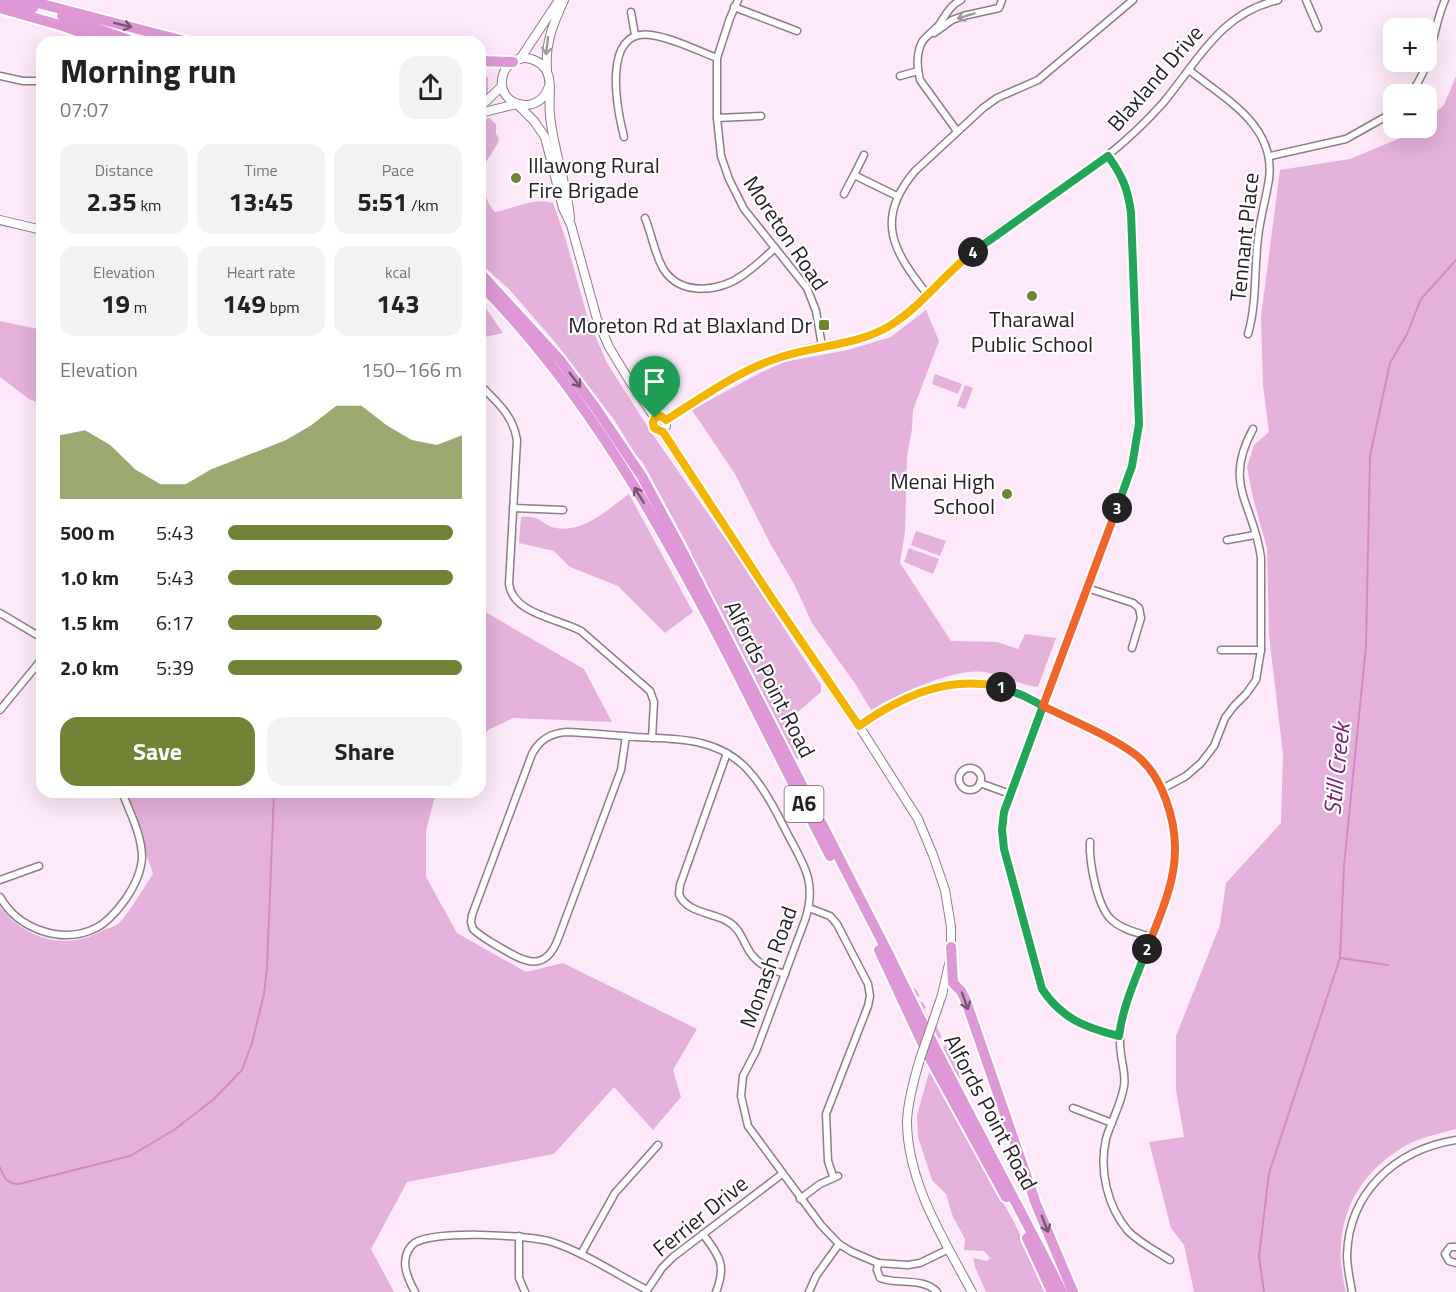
<!DOCTYPE html>
<meta charset="utf-8">
<style>
:root{--surface:#fff;--page:#f2f2f2;--text:#222;--muted:#767676;--accent:#718435}
body{margin:0;font-family:"Titillium Web",sans-serif;background:var(--page);color:var(--text);height:100vh;display:flex;flex-direction:column;font-size:22px;white-space:nowrap}
*{box-sizing:border-box;margin:0}
p{font-size:20px;color:var(--muted)}
.icon{flex:none;width:33px;height:33px;fill:none;stroke:currentColor;stroke-width:2;stroke-linecap:round;stroke-linejoin:round}
.map{position:relative;flex:1;overflow:hidden}
.sheet{position:absolute;left:36px;top:36px;width:450px;height:762px;display:flex;flex-direction:column;background:var(--surface);border-radius:18px;box-shadow:0 6px 24px #0002}
.sheet>*{flex:none}
.tools{position:absolute;left:1383px;top:18px;display:grid;gap:12px}
.tools a{display:grid;place-items:center;width:54px;height:54px;border-radius:12px;background:var(--surface);box-shadow:0 6px 24px #0002;font-size:30px}
.pin{position:absolute;display:grid;place-items:center;width:51px;height:51px;color:#fff;margin:-62px -26px;border-radius:50% 50% 50% 0;rotate:-45deg;box-shadow:0 0 6px #0007}
.pin .icon{rotate:45deg}
.km{position:absolute;width:30px;height:30px;margin:-15px;border-radius:50%;background:#222;color:#fff;font-size:16px;line-height:30px;text-align:center}
.round{display:grid;place-items:center;flex:none;width:63px;height:63px;border-radius:18px;background:var(--page)}
.overview{display:flex;align-items:center;justify-content:space-between;height:102px;padding:0 24px}
h1{font-size:33px;font-weight:700;line-height:45px}
.metrics{display:grid;grid-template-columns:repeat(3,1fr);gap:9px;height:102px;padding:6px 24px}
.metrics div{display:grid;align-content:center;border-radius:15px;background:var(--page);text-align:center}
.metrics b{font-size:26px;font-weight:700}
.metrics small{font-size:16px;font-weight:400}
.metrics p{font-size:16px}
.chart{height:168px;padding:12px 24px}
.chart p{display:flex;justify-content:space-between}
.chart svg{width:100%;height:108px;margin-top:6px;fill:var(--accent);opacity:.7}
.action{display:flex;gap:12px;margin-top:auto;padding:12px 24px}
.action a{flex:1;height:69px;border-radius:18px;background:var(--accent);color:#fff;font-size:24px;font-weight:700;line-height:69px;text-align:center}
.action a+a{background:var(--page);color:var(--text)}
ul{padding:0 24px;list-style:none;font-size:20px}
li{display:grid;grid-template-columns:96px 72px 1fr;align-items:center;height:45px}
li i{height:15px;border-radius:8px;background:var(--accent)}
.map>svg:first-child{display:block}
</style>
<div class="map">
<svg width="1456" height="1292" viewBox="0 0 1456 1292">
<rect width="100%" height="100%" fill="#fde9f9"/>
<g fill="#e4b1dc">
<polygon points="480,68 488,78 488,96 480,103"/>
<path d="M1456 76V1129C1438 1134 1416 1138 1400 1149 1348 1182 1331 1234 1346 1292H1194L1184 1245 1171 1228 1149 1142 1184 1137 1176 1090V1036L1220 925 1226 883 1281 823 1283 754 1269 635 1267 548 1253 498 1247 467 1254 445 1269 432 1263 385 1261 317 1280 170 1350 159 1410 134 1417 128H1426L1427 120 1444 105Z"/>
<path d="M489 118 496 124V134L499 138 498 143 481 170C483 184 484 201 495 212 514 209 534 197 553 203L565 237 588 319 607 363 653 435 727 541 821 685V692L785 723 799 756 798 759H795L788 748 696 568 691 552 642 461 637 457 615 421 555 342 509 289 480 263V120Z"/>
<polygon points="480,300 503,333 480,338"/>
<path d="M926 310 939 341 913 410 912 429 907 456 905 532 900 563 951 641 997 642 1018 649 1025 634 1056 638 1038 687C1020 685 1003 675 984 672 952 668 899 694 871 710L856 685 812 623 794 584 771 545 735 474 692 410 756 375 784 362 848 350 891 337Z"/>
<polygon points="0,321 42,330 42,399 39,403 29,399 0,377"/>
<polygon points="935,374 962,384 958,394 932,384"/>
<polygon points="965,385 973,388 965,409 957,406"/>
<path d="M629 494 693 612 665 633 618 586 570 567 554 551 519 543 521 517C543 515 540 525 556 528 584 533 608 509 629 494Z"/>
<polygon points="916,531 946,541 940,556 911,545"/>
<polygon points="909,548 939,559 933,574 904,562"/>
<polygon points="480,609 584,669 612,722 513,718 490,729 480,737"/>
<path d="M125 792H436L426 831V877L457 933 526 972 563 963 697 1029 673 1070 681 1097 653 1130 614 1087 554 1154 407 1182 371 1249 394 1292H0V907C25 939 65 951 102 931 107 928 115 927 119 923 132 909 142 890 153 874Z"/>
<polygon points="909,987 916,989 920,996 917,997 921,1003 923,1002 926,1008 924,1009 928,1017 931,1016 942,1037 939,1039 943,1047 946,1045 959,1072 960,1079 954,1073"/>
<polygon points="930,1069 954,1116 1013,1220 1048,1292 986,1292 975,1267 973,1258 987,1261 990,1258 984,1251 964,1250 965,1239 953,1217 946,1194 932,1180 918,1137 917,1115"/>
</g>
<g fill="none" stroke-linecap="round" stroke-linejoin="round">
<g stroke="#d388ca" stroke-width="2">
<polyline points="38,360 42,365"/>
<polyline points="1340,958 1388,965"/>
<path d="M0 1167C4 1178 7 1184 19 1184L130 1156 174 1130 214 1099 242 1070 252 1043 264 994 267 968 274 792"/>
<polyline points="1264,1292 1259,1256 1269,1173 1340,958 1344,866 1366,646 1370,456 1390,363 1407,334 1421,299 1456,260"/>
</g>
<g stroke="#8e7c8b" stroke-width="9">
<g id="minor">
<polyline points="738,0 730,18 717,58 717,118 721,156 729,179 744,209 807,288 816,311 822,346"/>
<polyline points="1306,0 1318,28"/>
<polyline points="734,7 797,31"/>
<polyline points="631,12 635,35"/>
<polyline points="934,33 952,20 963,16 999,8 1002,0"/>
<path d="M1189 70C1225 99 1276 125 1269 179 1266 199 1260 218 1258 238 1254 270 1257 303 1248 334"/>
<polyline points="0,76 23,81 37,81"/>
<polyline points="900,76 918,71"/>
<path d="M1409 94C1433 69 1431 31 1445 0"/>
<polyline points="717,118 761,116"/>
<path d="M957 131 920 80C917 68 916 54 922 42 926 36 934 31 939 25 946 15 950 5 961 0"/>
<path d="M624 137C617 109 601 28 651 35 673 38 696 50 717 58"/>
<path d="M1108 156 1121 174 1129 198 1139 402 1136 445 1125 486 1010 794 1004 812 1002 830 1004 849 1043 989C1062 1019 1086 1028 1119 1036"/>
<polyline points="1270,156 1346,139 1394,112"/>
<polyline points="854,175 864,155"/>
<polyline points="844,194 854,175 897,196"/>
<path d="M645 218C652 235 655 256 664 270 682 297 721 291 743 275 755 267 765 257 775 248"/>
<path d="M927 294C893 251 874 219 915 171L983 108 997 98 1038 80 1133 0"/>
<path d="M480 385C497 402 513 415 517 440L509 584C513 614 557 618 581 631L650 691 654 702 652 738"/>
<path d="M666 420C699 398 743 368 781 357 795 352 810 348 825 345 842 342 862 341 878 332 915 313 938 279 970 253 1014 218 1064 192 1107 156 1127 140 1146 122 1163 103 1198 61 1220 13 1278 0"/>
<polyline points="513,508 563,510"/>
<polyline points="1227,540 1255,535"/>
<polyline points="1087,588 1133,603 1139,608 1141,618 1132,648"/>
<polyline points="0,613 42,638"/>
<polyline points="1221,650 1261,650"/>
<polyline points="0,710 42,659"/>
<path d="M859 726C886 707 917 687 950 684 995 679 1023 696 1062 716 1086 728 1114 738 1135 755 1171 782 1180 833 1173 876L1122 1017C1120 1030 1119 1042 1121 1054 1122 1065 1126 1075 1124 1086 1121 1105 1111 1121 1106 1139 1099 1170 1107 1206 1128 1231 1140 1243 1156 1251 1170 1260"/>
<path d="M626 736 621 770 558 939C545 973 525 962 501 948 491 942 481 937 473 929L471 922 472 915 532 754C540 739 551 733 567 732 590 733 613 735 636 737 676 739 717 737 747 769 764 787 777 813 788 835 805 866 817 884 805 920L756 1051 743 1076 741 1096 748 1126 821 1225 839 1244 852 1252 878 1263 908 1265 920 1263 949 1249"/>
<path d="M727 753 680 885 679 894C685 912 713 913 727 921 742 929 743 944 752 955 760 966 773 970 785 974"/>
<circle cx="970" cy="779" r="11"/>
<polyline points="980,783 1010,794"/>
<path d="M1162 789 1186 776 1201 763 1214 746 1225 718 1234 706 1246 694 1256 680 1261 650V558C1254 503 1222 486 1253 429"/>
<path d="M1090 842C1089 861 1097 909 1113 921 1123 930 1139 933 1151 937"/>
<polyline points="0,880 39,866"/>
<path d="M0 897C18 929 62 945 96 928 108 922 117 911 125 900 134 887 141 874 142 858 142 835 130 813 122 792"/>
<polyline points="809,908 830,916 837,924 868,984 870,996 868,1006 826,1114 828,1161 833,1176"/>
<polyline points="1073,1108 1112,1123"/>
<polyline points="800,1199 820,1184 838,1176"/>
<path d="M703 1234C719 1256 727 1264 716 1292"/>
<polyline points="519,1236 519,1278 525,1292"/>
<polyline points="1456,1247 1450,1247 1445,1254 1449,1261 1456,1263"/>
<polyline points="581,1254 615,1193 658,1145"/>
<path d="M878 1263 877 1270 880 1278C896 1285 924 1277 937 1292"/>
<path d="M415 1292C407 1277 399 1260 412 1245 427 1229 530 1235 552 1242 585 1253 616 1274 647 1290"/>
<polyline points="646,1292 662,1268 673,1257 782,1174"/>
<polyline points="809,1292 816,1276 839,1244"/>
<path d="M1352 1292C1350 1280 1347 1267 1347 1255 1349 1192 1395 1150 1456 1140"/>
</g>
</g>
<g stroke="#8e7c8b" stroke-width="10">
<g id="tertiary">
<polyline points="520,59 559,0"/>
<path d="M547 70C545 43 553 24 564 0"/>
<path d="M549 86C539 119 494 105 503 75 505 68 511 62 518 59 529 56 540 61 546 70 553 82 548 101 550 115 553 150 567 183 570 218"/>
<polyline points="517,104 534,121 545,137 563,208 571,225 597,319 609,347 629,380 655,418"/>
<polyline points="480,107 502,86"/>
<polyline points="480,113 517,104"/>
<polyline points="0,220 42,230"/>
<polyline points="655,418 661,416 666,420 666,426 662,430"/>
<polyline points="655,418 653,426 656,429 662,430"/>
<polyline points="662,430 778,608 859,726 918,819 933,855 945,890 951,927 951,949"/>
<polyline points="942,995 949,964"/>
<path d="M920 1059C914 1079 908 1100 907 1121 907 1182 944 1240 972 1292"/>
</g>
</g>
<g stroke="#fff" stroke-width="14">
<g id="trunk">
<polyline points="4,0 33,8"/>
<polyline points="26,0 188,42"/>
<polyline points="0,8 63,26 109,42"/>
<polyline points="62,16 134,42"/>
<polyline points="480,61 513,62"/>
<path d="M480 273 560 360 595 407 641 475 680 547 888 953C943 1068 1005 1179 1062 1292"/>
<path d="M480 284C586 391 660 524 729 657 763 724 796 790 830 856"/>
<polyline points="951,947 953,983 961,991 966,1001 1036,1204 1073,1292"/>
<polyline points="879,950 926,1051 1006,1197"/>
<polyline points="1027,1238 1052,1292"/>
</g>
</g>
<use href="#minor" stroke="#fff" stroke-width="6"/>
<use href="#tertiary" stroke="#fff" stroke-width="8"/>
<use href="#trunk" stroke="#df98d7" stroke-width="10"/>
<g stroke="#8e7c8b" stroke-width="10" stroke-linecap="butt">
<polyline id="tertiary-bridge" points="920,1059 942,995"/>
</g>
<use href="#tertiary-bridge" stroke="#fff" stroke-width="8"/>
</g>
<defs><path id="oneway-shaft" d="M-6 0H5M1.5-3L5.5 0L1.5 3" fill="none" stroke-width="1.6" stroke-linecap="round" stroke-linejoin="round" transform="scale(1.5)"/></defs>
<g stroke="#9d9a9c">
<use href="#oneway-shaft" transform="translate(966 16) rotate(163)"/>
<use href="#oneway-shaft" transform="translate(547 46) rotate(97)"/>
</g>
<g stroke="#795575">
<use href="#oneway-shaft" transform="translate(123 25) rotate(14)"/>
<use href="#oneway-shaft" transform="translate(575 380) rotate(53)"/>
<use href="#oneway-shaft" transform="translate(639 495) rotate(-121)"/>
<use href="#oneway-shaft" transform="translate(965 1001) rotate(70)"/>
<use href="#oneway-shaft" transform="translate(1045 1224) rotate(68)"/>
</g>
<g fill="none" stroke-linecap="round" stroke-linejoin="round">
<g stroke="#fff" stroke-width="12">
<path id="split-1" d="M655 418 653 422 654 428 663 432 771 597 859 726C902 696 947 675 1001 687"/>
</g>
<g stroke="#fff" stroke-width="12">
<path id="split-2" d="M1001 687 1024 696 1043 706 1004 812 1002 830 1004 849 1042 989C1062 1019 1086 1028 1119 1036 1123 1005 1136 978 1147 949"/>
</g>
<g stroke="#fff" stroke-width="12">
<path id="split-3" d="M1117 508 1043 706C1071 720 1111 736 1136 755 1150 766 1160 783 1166 800 1187 857 1168 895 1147 949"/>
</g>
<g stroke="#fff" stroke-width="12">
<path id="split-4" d="M973 252 1108 156C1122 175 1128 189 1131 213L1139 424 1132 466 1117 508"/>
</g>
<g stroke="#fff" stroke-width="12">
<path id="split-5" d="M655 418 661 416 666 420C701 398 738 371 778 358 815 345 858 346 891 325 922 306 944 274 973 252"/>
</g>
<use href="#split-1" stroke="#f5b400" stroke-width="8"/>
<use href="#split-2" stroke="#22a559" stroke-width="8"/>
<use href="#split-3" stroke="#f0652b" stroke-width="8"/>
<use href="#split-4" stroke="#22a559" stroke-width="8"/>
<use href="#split-5" stroke="#f5b400" stroke-width="8"/>
</g>
<g fill="#718435" stroke="#fff" stroke-width="2">
<circle cx="516" cy="178" r="6"/>
<circle cx="1032" cy="296" r="6"/>
<rect x="818" y="319" width="12" height="12" rx="3"/>
<circle cx="1007" cy="494" r="6"/>
</g>
<g text-anchor="middle" stroke-width="4.5" stroke-linejoin="round" paint-order="stroke">
<rect fill="#fff" stroke="#666266" stroke-width="1.5" x="784.5" y="786" width="39" height="36" rx="4.5"/>
<g font-size="21" font-weight="bold" fill="#251e24">
<text x="804" y="811">A6</text>
</g>
<g font-size="22" fill="#251e24" stroke="#fff">
<text transform="translate(1155 78) rotate(-49)" y="8">Blaxland Drive</text>
<text transform="translate(786 233) rotate(56)" y="8">Moreton Road</text>
<text transform="translate(1244 237) rotate(-84)" y="8">Tennant Place</text>
<text transform="translate(770 679) rotate(63)" y="8">Alfords Point Road</text>
<text transform="translate(768 967) rotate(-70)" y="8">Monash Road</text>
<text transform="translate(991 1112) rotate(62)" y="8">Alfords Point Road</text>
<text transform="translate(700 1216) rotate(-39)" y="8">Ferrier Drive</text>
</g>
<g font-size="22" fill="#251e24" stroke="#fff" text-anchor="end">
<text x="528" y="173" text-anchor="start">Illawong Rural<tspan x="528" dy="25">Fire Brigade</tspan></text>
<text x="1032" y="327" text-anchor="middle">Tharawal<tspan x="1032" dy="25">Public School</tspan></text>
<text x="812" y="333">Moreton Rd at Blaxland Dr</text>
<text x="995" y="489">Menai High<tspan x="995" dy="25">School</tspan></text>
</g>
<g font-size="24" font-style="italic" fill="#792072" stroke="#fff">
<text transform="translate(1337 769) rotate(-84)" y="8">Still Creek</text>
</g>
</g>
</svg>
<div class="tools">
<a>+</a>
<a>−</a>
</div>
<div class="pin" style="left:655px;top:418px;background:#1e9e55"><svg class="icon" aria-label="arrive" viewBox="0 0 24 24"><path d="M6 21V4h12l-3 4 3 4H6"/></svg></div>
<b class="km" style="left:1001px;top:687px">1</b>
<b class="km" style="left:1147px;top:949px">2</b>
<b class="km" style="left:1117px;top:508px">3</b>
<b class="km" style="left:973px;top:252px">4</b>
<section class="sheet">
<div class="overview"><div><h1>Morning run</h1><p>07:07</p></div><a class="round"><svg class="icon" aria-label="share" viewBox="0 0 24 24"><path d="M12 15V3M7 8l5-5 5 5M5 13v7h14v-7"/></svg></a></div>
<div class="metrics">
<div><p>Distance</p><b>2.35<small> km</small></b></div>
<div><p>Time</p><b>13:45</b></div>
<div><p>Pace</p><b>5:51<small> /km</small></b></div>
</div>
<div class="metrics">
<div><p>Elevation</p><b>19<small> m</small></b></div>
<div><p>Heart rate</p><b>149<small> bpm</small></b></div>
<div><p>kcal</p><b>143</b></div>
</div>
<div class="chart"><p><span>Elevation</span>150–166 m</p>
<svg viewBox="0 0 160 44" preserveAspectRatio="none"><path d="M0 44V18L10 16L20 22L30 32L40 38L50 38L60 32L70 28L80 24L90 20L100 14L110 6L120 6L130 14L140 20L150 22L160 18V44z"/></svg>
</div>
<ul>
<li><b>500 m</b>5:43<i style="width:96%"></i></li>
<li><b>1.0 km</b>5:43<i style="width:96%"></i></li>
<li><b>1.5 km</b>6:17<i style="width:66%"></i></li>
<li><b>2.0 km</b>5:39<i style="width:100%"></i></li>
</ul>
<div class="action"><a>Save</a><a>Share</a></div>
</section>
</div>
